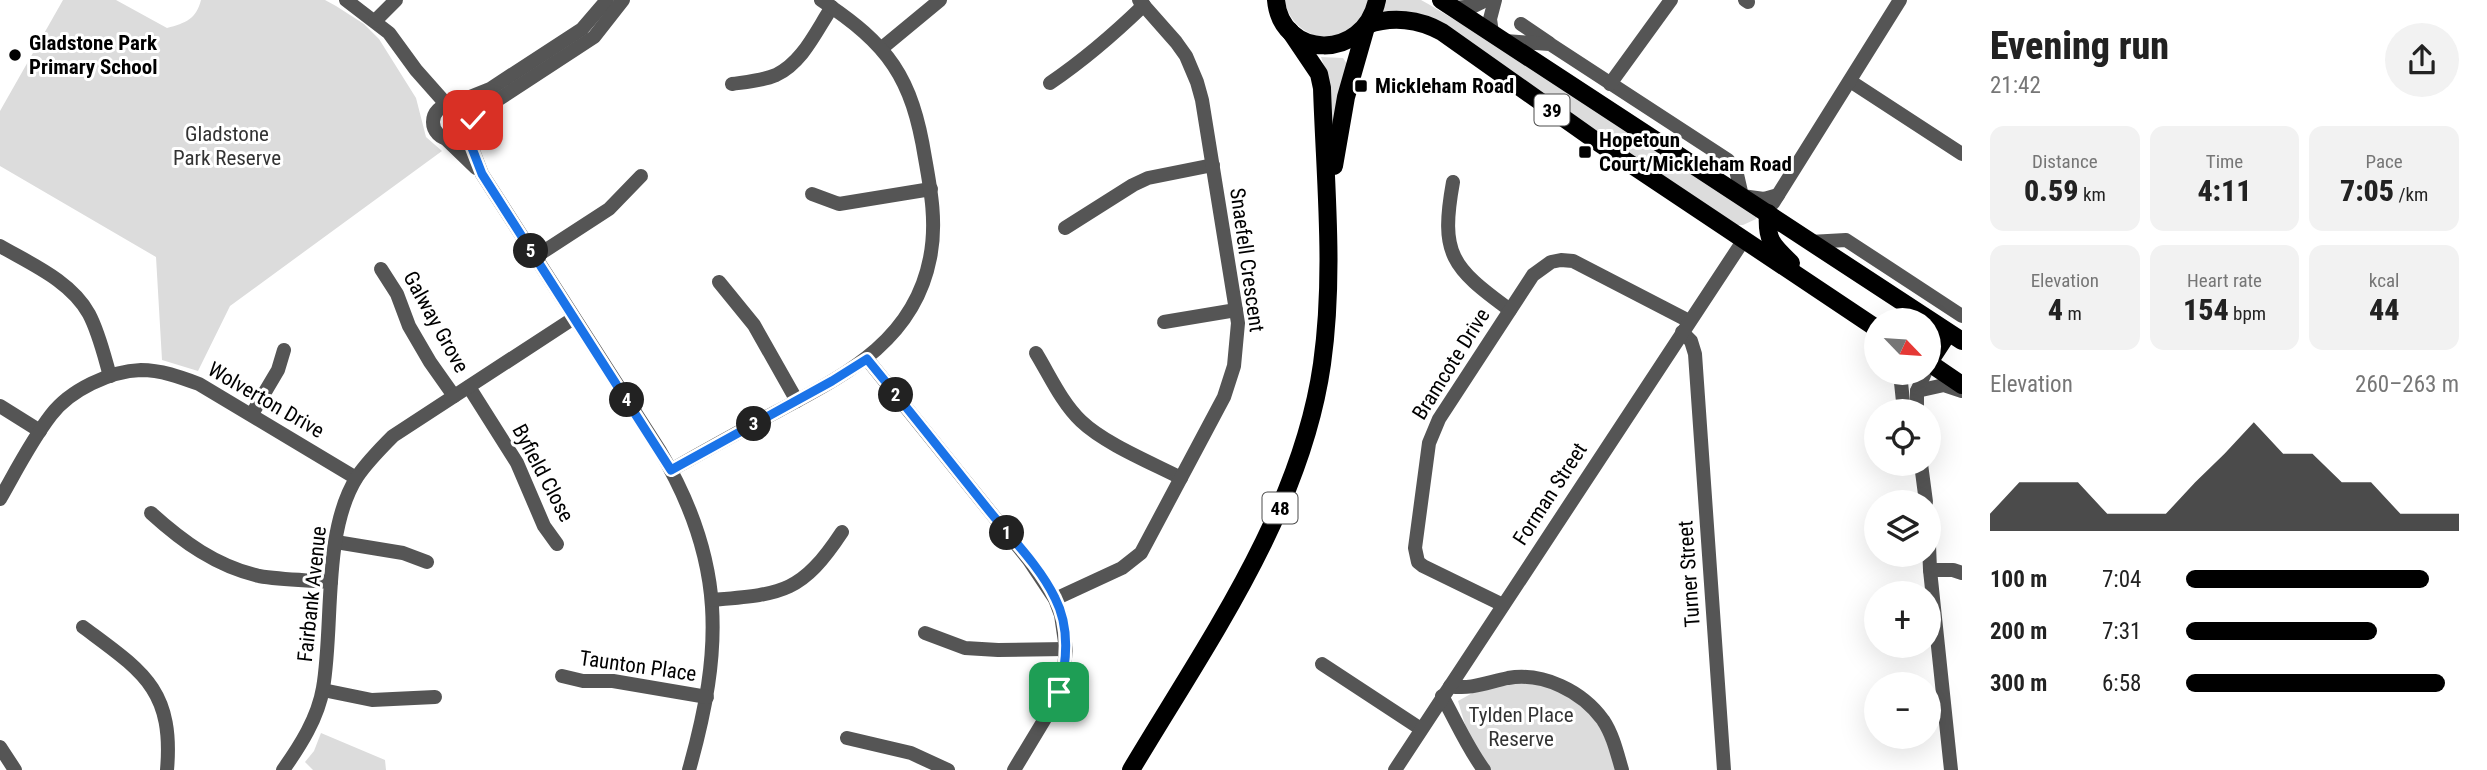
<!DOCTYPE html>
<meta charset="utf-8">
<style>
:root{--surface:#fff;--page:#f2f2f2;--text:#222;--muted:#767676;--accent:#000}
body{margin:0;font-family:"Roboto Condensed",sans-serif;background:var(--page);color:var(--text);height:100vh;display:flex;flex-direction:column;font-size:26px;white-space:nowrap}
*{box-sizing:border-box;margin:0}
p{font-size:23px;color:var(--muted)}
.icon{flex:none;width:38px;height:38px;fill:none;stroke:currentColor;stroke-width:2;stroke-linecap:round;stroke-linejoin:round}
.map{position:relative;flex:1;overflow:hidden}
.sheet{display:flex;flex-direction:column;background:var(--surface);width:525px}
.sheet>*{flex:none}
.needle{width:46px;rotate:115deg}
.tools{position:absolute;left:1864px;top:308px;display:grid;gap:14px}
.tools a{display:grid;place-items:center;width:77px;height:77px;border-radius:50%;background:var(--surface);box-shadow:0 7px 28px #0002;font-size:35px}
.pin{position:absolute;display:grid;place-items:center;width:60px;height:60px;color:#fff;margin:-30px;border-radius:14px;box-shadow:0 4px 10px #0006}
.km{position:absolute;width:35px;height:35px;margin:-18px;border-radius:50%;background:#222;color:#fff;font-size:19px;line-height:35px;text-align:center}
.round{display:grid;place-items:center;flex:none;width:74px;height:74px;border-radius:37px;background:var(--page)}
.headline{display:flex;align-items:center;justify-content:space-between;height:119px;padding:0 28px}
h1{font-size:38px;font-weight:800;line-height:52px}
.stats{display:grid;grid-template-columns:repeat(3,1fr);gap:10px;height:119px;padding:7px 28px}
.stats div{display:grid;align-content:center;border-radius:14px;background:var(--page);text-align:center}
.stats b{font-size:30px;font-weight:800}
.stats small{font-size:19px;font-weight:400}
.stats p{font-size:19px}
.chart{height:196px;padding:14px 28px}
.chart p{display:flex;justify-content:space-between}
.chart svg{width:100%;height:126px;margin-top:7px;fill:var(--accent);opacity:.7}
ul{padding:0 28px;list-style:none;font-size:23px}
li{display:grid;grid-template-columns:112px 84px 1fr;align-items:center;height:52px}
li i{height:18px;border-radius:9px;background:var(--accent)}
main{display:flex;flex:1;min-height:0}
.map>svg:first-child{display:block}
</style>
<main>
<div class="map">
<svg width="1962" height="770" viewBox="0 0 1962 770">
<rect width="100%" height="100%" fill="#fff"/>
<g fill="#dcdcdc">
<path d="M63 0H116L167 28C186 23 196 19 201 0H325L336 6 364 24 379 39 416 98 426 137 442 151 230 306 198 371 162 360 156 257 0 166V111Z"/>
<path d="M1285 0H1370C1366 14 1357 27 1344 34 1319 47 1287 25 1285 0Z"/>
<polygon points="1383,0 1421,0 1430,5 1490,41 1757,216 1756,219 1743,225 1733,225 1461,39 1381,16"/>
<polygon points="1321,57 1343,58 1347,64 1332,128 1326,72"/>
<polygon points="1509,683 1541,684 1569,695 1599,722 1617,770 1491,770 1469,738 1458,701 1476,691"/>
<polygon points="321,733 385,760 386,770 313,770 305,762 314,751"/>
</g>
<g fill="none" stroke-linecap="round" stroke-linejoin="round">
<g stroke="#555" stroke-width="14">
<polyline points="346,0 389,33 416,70 447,105"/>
<polyline points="1745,0 1748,2"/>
<polyline points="1455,8 1474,6 1486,0"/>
<polyline points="375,21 396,0"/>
<polyline points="1521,24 1549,43"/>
<polyline points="1492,33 1490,19 1495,0"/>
<polyline points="1505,41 1550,44 1728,160 1736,170 1742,196 1764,199 1778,195"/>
<polyline points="882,48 940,0"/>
<polyline points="1850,81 1962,154"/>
<path d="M1050 83C1084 60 1114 34 1144 5"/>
<path d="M732 84C746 82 762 81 776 75 803 62 816 31 832 7"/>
<polyline points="1610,84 1671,0"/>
<circle cx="450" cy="122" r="17"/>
<polyline points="450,105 490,89 582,29 607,0"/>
<polyline points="467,125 490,105 594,37 623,0"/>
<path d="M465 130 482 174 660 451C726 562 723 649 689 770"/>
<polyline points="446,139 476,168"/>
<path d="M1453 182C1440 254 1451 267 1510 310"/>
<polyline points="812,194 839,204 931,189"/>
<polyline points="1773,203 1900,0"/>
<polyline points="1065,228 1133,185 1148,178 1213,165"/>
<polyline points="1810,242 1846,240 1962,316"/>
<path d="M0 246C31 264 71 281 89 314 99 333 104 355 110 376"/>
<polyline points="535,257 609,209 641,176"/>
<polyline points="381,269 397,294 409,326 430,362 454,396"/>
<polyline points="719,282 754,325 797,401"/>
<polyline points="1164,322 1236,310"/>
<polyline points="1682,332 1691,341 1695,354 1724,770"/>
<path d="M1036 353C1050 376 1062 403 1081 421 1105 444 1152 463 1181 478"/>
<polyline points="867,359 1029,560 1055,599 1061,615 1066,649 1063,677 1052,707 1014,770"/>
<polyline points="1900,373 1904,411"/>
<polyline points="469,387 517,463 544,526 557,544"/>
<polyline points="1917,391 1944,385 1962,391"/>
<polyline points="0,406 40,431"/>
<polyline points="1917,411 1917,391 1925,373"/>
<polyline points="252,414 278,370 284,350"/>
<polyline points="1921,464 1926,502"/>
<path d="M671 470C706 450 742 430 778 411 845 375 914 341 930 258 937 224 931 191 925 158 912 77 889 45 821 0"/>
<path d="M0 499C16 471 31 441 51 415 70 390 110 371 141 370 161 370 180 377 199 384L356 478"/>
<path d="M151 513C183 542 216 566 259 576 282 580 308 580 331 582"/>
<polyline points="1928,519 1930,570 1951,770"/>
<polyline points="336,542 403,553 427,562"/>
<polyline points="1930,570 1953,570 1962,573"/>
<polyline points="1055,599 1122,568 1141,553 1224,397 1234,366 1238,323 1202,100 1197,82 1186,56 1176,42 1139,0"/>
<path d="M712 600C782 594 801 594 842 532"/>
<polyline points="1503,605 1423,566 1418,562 1415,548 1429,443 1439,419 1533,275 1551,262 1561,260 1573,261 1689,321"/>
<path d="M83 627C142 671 174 689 167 770"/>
<polyline points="925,633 965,648 998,650 1066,649"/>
<polyline points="1322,664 1421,729"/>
<polyline points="562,676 583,681 613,681 707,697"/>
<path d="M1450 686C1471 690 1488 682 1508 678 1543 672 1582 691 1603 720 1613 735 1617 753 1622 770"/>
<polyline points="323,690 372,700 435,697"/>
<path d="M1442 696C1456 721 1467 747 1484 770"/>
<polyline points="847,738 911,753 948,770"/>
<polyline points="0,747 15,770"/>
<path d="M283 770C300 746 318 718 323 688 334 625 322 532 357 477 367 462 380 449 393 436L574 318"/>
<polyline points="1395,770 1743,241"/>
</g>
<g stroke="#000" stroke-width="18">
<path d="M1276 0C1281 59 1364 62 1377 0"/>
<polyline points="1441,0 1962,341"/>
<path d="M1367 25C1392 16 1419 19 1442 32L1596 141 1876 328"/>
<polyline points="1334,166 1346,97 1366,27"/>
<path d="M1768 213C1766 240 1772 245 1791 263"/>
<polyline points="1928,362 1962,385"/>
<polyline points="1929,362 1948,333"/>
<path d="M1131 770C1206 644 1301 512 1322 364 1335 272 1325 180 1322 88L1319 74 1290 31"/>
</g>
</g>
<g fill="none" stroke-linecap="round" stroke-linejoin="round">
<g stroke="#fff" stroke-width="14">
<path id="route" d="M473 120 465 130 482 174 671 470 832 381 867 359C909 410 950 462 991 513 1013 540 1040 567 1055 598 1070 627 1067 662 1059 692"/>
</g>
<use href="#route" stroke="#1a73e8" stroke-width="9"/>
</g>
<g fill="#000" stroke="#fff" stroke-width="2.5">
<circle cx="15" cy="55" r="7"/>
<rect x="1354" y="79" width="14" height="14" rx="3.5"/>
<rect x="1578" y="145" width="14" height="14" rx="3.5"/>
</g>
<g text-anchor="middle" stroke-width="6" stroke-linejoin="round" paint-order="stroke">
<g fill="#fff" stroke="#4c4c4c" stroke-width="2">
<rect x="1534.5" y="94.5" width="35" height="31" rx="5"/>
<rect x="1262.5" y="492.5" width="35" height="31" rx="5"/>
</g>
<g font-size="19" font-weight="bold" fill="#000">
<text x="1552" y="117">39</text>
<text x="1280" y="515">48</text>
</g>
<g font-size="21" font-weight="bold" fill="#000" stroke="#fff" text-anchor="start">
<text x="29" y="50">Gladstone Park<tspan x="29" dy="24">Primary School</tspan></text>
<text x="1375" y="93">Mickleham Road</text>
<text x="1599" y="147">Hopetoun<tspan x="1599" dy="24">Court/Mickleham Road</tspan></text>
</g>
<g font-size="21" fill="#333" stroke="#fff">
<text x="227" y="141">Gladstone<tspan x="227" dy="24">Park Reserve</tspan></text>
<text x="1521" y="722">Tylden Place<tspan x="1521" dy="24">Reserve</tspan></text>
</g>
<g font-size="21" fill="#000" stroke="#fff">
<text transform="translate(1247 260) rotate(82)" y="7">Snaefell Crescent</text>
<text transform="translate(436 322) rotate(61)" y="7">Galway Grove</text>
<text transform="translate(1451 364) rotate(-58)" y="7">Bramcote Drive</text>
<text transform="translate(266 400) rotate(30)" y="7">Wolverton Drive</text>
<text transform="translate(543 473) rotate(62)" y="7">Byfield Close</text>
<text transform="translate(1550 494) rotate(-57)" y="7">Forman Street</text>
<text transform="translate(1689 574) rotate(-94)" y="7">Turner Street</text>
<text transform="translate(312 594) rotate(-84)" y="7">Fairbank Avenue</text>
<text transform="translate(638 666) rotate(8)" y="7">Taunton Place</text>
</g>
</g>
</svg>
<div class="tools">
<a><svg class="needle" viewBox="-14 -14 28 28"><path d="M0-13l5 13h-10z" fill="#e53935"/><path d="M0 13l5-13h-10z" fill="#767676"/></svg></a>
<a><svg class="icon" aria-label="locate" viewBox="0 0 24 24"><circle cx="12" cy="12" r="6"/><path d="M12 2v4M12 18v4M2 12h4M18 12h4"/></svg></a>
<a><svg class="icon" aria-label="layers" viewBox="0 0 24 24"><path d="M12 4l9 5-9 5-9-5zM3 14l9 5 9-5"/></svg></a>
<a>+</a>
<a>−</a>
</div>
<div class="pin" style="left:1059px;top:692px;background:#1e9e55"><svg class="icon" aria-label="arrive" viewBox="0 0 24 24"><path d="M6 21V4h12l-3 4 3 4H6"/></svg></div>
<div class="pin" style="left:473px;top:120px;background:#d93025"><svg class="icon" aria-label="check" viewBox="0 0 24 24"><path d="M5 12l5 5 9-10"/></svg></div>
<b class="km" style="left:1007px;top:533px">1</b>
<b class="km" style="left:896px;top:395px">2</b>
<b class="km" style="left:754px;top:424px">3</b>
<b class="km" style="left:627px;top:400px">4</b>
<b class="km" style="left:531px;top:251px">5</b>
</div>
<section class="sheet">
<div class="headline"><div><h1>Evening run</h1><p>21:42</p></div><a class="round"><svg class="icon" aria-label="share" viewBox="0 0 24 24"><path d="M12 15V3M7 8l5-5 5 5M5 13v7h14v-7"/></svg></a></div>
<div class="stats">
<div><p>Distance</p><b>0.59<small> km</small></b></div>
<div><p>Time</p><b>4:11</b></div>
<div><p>Pace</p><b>7:05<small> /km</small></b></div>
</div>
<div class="stats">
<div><p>Elevation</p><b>4<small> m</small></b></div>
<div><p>Heart rate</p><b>154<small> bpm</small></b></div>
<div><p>kcal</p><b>44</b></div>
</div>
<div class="chart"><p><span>Elevation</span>260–263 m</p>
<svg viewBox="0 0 160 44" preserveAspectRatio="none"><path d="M0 44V38L10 27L20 27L30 27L40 38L50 38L60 38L70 27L80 17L90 6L100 17L110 17L120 27L130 27L140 38L150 38L160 38V44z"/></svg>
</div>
<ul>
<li><b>100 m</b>7:04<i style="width:89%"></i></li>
<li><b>200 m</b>7:31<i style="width:70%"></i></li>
<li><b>300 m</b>6:58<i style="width:95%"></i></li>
</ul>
</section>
</main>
